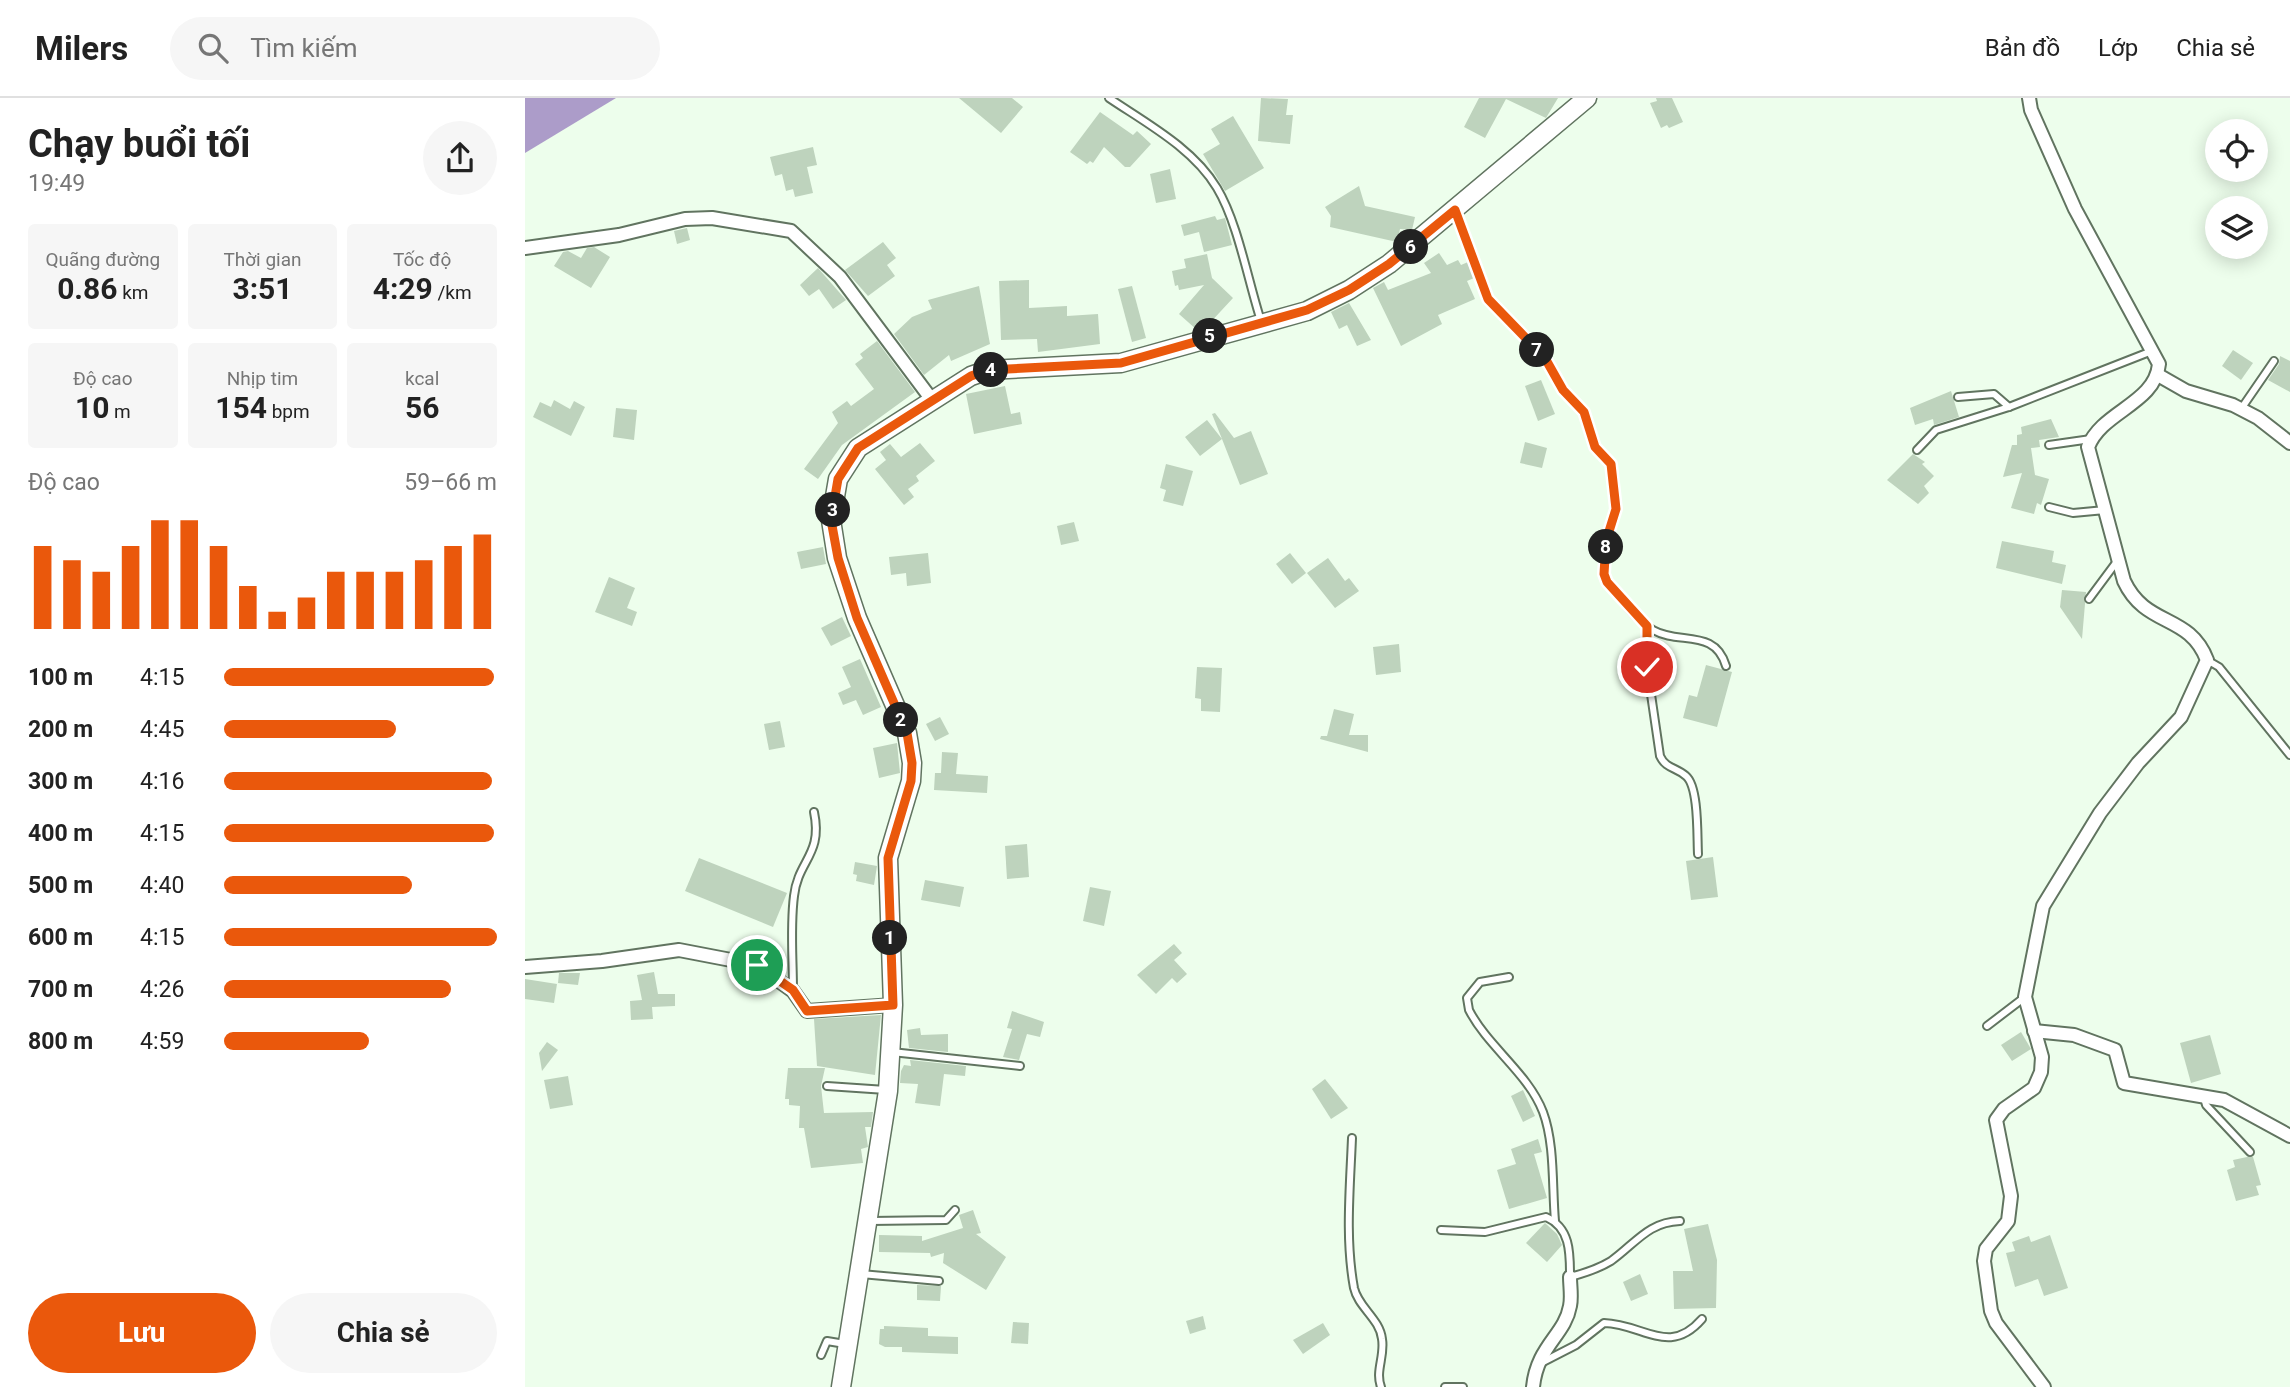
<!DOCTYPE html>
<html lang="vi">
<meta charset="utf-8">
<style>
:root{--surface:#fff;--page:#f6f6f6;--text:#222;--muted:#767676;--line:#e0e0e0;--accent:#ea580c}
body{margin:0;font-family:Roboto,sans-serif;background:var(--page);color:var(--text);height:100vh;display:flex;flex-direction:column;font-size:26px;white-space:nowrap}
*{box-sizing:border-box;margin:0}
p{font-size:23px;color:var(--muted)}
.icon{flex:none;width:38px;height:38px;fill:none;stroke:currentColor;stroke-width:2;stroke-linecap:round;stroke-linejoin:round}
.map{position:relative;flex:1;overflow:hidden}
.drawer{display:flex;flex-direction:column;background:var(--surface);width:525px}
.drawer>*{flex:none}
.buttons{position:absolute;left:1680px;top:21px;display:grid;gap:14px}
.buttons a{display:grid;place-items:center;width:63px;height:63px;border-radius:50%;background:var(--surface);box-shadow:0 4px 18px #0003;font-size:35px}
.pin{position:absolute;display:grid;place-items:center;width:60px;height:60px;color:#fff;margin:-30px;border:4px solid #fff;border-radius:50%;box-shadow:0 2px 7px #0007}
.km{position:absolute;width:35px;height:35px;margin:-18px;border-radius:50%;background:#222;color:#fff;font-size:19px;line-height:35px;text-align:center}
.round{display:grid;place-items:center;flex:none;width:74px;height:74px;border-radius:37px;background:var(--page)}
.head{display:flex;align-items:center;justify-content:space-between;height:119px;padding:0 28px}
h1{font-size:38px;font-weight:700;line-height:52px}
.metrics{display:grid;grid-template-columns:repeat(3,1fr);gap:10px;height:119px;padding:7px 28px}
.metrics div{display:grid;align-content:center;border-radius:7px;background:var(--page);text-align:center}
.metrics b{font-size:30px;font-weight:700}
.metrics small{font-size:19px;font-weight:400}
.metrics p{font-size:19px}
.chart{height:196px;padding:14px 28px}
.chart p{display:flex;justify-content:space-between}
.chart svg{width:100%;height:126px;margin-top:7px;stroke:var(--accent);stroke-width:6}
.primary-button{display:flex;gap:14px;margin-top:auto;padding:14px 28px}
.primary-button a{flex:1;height:80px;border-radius:42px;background:var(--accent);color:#fff;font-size:28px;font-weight:700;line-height:80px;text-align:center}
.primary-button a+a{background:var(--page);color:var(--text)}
ul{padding:0 28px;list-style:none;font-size:23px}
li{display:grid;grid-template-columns:112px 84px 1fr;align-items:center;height:52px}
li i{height:18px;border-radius:9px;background:var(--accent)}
header{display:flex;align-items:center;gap:42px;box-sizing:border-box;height:98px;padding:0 35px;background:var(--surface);border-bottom:2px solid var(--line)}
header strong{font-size:33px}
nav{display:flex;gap:38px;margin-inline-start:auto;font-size:24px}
.search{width:490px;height:63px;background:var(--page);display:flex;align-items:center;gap:18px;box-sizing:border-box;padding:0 24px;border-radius:38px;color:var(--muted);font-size:26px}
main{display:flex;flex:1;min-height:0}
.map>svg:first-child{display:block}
</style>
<header>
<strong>Milers</strong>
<div class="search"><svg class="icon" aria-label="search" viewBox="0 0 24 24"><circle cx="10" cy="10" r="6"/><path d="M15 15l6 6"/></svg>Tìm kiếm</div>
<nav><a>Bản đồ</a><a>Lớp</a><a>Chia sẻ</a></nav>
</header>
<main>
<section class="drawer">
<div class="head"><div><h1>Chạy buổi tối</h1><p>19:49</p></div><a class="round"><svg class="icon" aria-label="share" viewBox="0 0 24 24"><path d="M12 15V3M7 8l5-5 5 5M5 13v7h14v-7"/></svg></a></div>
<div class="metrics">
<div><p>Quãng đường</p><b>0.86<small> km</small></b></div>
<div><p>Thời gian</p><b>3:51</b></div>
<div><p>Tốc độ</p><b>4:29<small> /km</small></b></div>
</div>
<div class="metrics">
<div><p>Độ cao</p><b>10<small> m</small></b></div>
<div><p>Nhịp tim</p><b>154<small> bpm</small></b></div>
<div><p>kcal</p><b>56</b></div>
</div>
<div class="chart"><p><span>Độ cao</span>59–66 m</p>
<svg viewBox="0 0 160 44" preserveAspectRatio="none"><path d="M5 44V15M15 44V20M25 44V24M35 44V15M45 44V6M55 44V6M65 44V15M75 44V29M85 44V38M95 44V33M105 44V24M115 44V24M125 44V24M135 44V20M145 44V15M155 44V11"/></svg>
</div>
<ul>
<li><b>100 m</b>4:15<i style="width:99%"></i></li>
<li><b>200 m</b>4:45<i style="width:63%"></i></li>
<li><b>300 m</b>4:16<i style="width:98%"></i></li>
<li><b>400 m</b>4:15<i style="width:99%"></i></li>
<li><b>500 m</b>4:40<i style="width:69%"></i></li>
<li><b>600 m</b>4:15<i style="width:100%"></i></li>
<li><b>700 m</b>4:26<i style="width:83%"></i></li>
<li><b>800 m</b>4:59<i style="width:53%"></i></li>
</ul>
<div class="primary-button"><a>Lưu</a><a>Chia sẻ</a></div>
</section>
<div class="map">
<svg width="1765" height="1289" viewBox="0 0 1765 1289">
<rect width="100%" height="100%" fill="#edfeec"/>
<polygon fill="#ac9cc9" points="0,0 91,0 0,55"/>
<g fill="#bed3bd">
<polygon points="434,0 487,0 498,9 476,35"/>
<polygon points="736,0 763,1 761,17 768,17 765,46 733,43"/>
<polygon points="954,0 1033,0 1021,20 981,1 960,40 939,29"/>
<polygon points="1131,0 1147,0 1158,24 1144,30 1142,27 1136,30 1125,5 1132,3"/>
<polygon points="575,14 608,37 612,33 626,46 605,69 600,69 579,49 568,65 565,63 562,66 545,54"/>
<polygon points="708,18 739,70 700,93 678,56 695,46 686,31"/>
<polygon points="288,49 292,67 282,69 288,95 270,99 268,91 261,93 257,76 250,78 245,59"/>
<polygon points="645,71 651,101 631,105 625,76"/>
<polygon points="834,88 840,108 890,119 887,132 875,131 872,144 805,129 806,118 800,109"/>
<polygon points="690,118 692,122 700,120 707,147 679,154 674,134 659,138 656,127"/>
<polygon points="162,130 165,142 152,146 149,133"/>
<polygon points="358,144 371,160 362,167 370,178 343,198 320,172"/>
<polygon points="69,149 85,159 66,190 29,168 38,154 43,153 56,160 62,150"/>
<polygon points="914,155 922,167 933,162 936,167 943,164 949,180 942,183 950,201 913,217 917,226 876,248 848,190 859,184 863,192 906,175 899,165"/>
<polygon points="682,156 687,180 708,200 683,227 679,224 672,232 654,216 679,187 654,192 653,187 650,188 647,173 661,170 659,161"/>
<polygon points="293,170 321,202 308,211 294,191 284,198 275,187"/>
<polygon points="504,182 504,210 542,208 542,218 573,216 575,246 513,254 512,241 476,242 474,183"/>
<polygon points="454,188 465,246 426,263 424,257 399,277 369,236 387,219 407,211 403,202"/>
<polygon points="607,188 621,240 607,244 593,191"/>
<polygon points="824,205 846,242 832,248 822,227 814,231 806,214"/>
<polygon points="352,243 390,294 317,347 293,381 279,371 313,325 307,314 322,303 326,308 349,291 330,266 338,260 335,256"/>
<polygon points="1708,252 1728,265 1716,282 1697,268"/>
<polygon points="1755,258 1765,263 1765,294 1743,282 1754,266"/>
<polygon points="1016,282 1030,316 1013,323 1000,288"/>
<polygon points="480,288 486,316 495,314 497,326 449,336 441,296"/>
<polygon points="1426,293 1434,319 1409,327 1408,321 1390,327 1385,310"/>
<polygon points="29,302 45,311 49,303 60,309 46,338 8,319 15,304 26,309"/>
<polygon points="91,310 112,312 109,342 88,339"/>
<polygon points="690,315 709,340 726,333 743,376 715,387 697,341 675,358 660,339 682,322 697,341 687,316"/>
<polygon points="1526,321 1534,339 1514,342 1515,349 1506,350 1510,377 1524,381 1516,407 1512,405 1509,416 1486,410 1497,375 1478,379 1487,347 1492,347 1492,337 1497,336 1496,329"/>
<polygon points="1000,344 1022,350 1017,370 995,365"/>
<polygon points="395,345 410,363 391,378 394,383 383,391 389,399 379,407 350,371 361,362 355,354 365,346 376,359"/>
<polygon points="1388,356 1400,364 1397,366 1409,378 1399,388 1404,395 1393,406 1362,382"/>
<polygon points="641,366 668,373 658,408 638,403 641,392 635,390"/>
<polygon points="549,424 554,443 536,447 532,428"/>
<polygon points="1477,443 1529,453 1527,464 1541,467 1537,486 1471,470"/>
<polygon points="298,449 301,466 276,471 272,454"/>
<polygon points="403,455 406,485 382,488 381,475 366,477 364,459"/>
<polygon points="765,455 781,475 767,486 751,466"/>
<polygon points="803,460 820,483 824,480 834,493 810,510 782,475"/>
<polygon points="84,479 110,490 102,510 112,514 107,528 70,514"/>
<polygon points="1537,492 1561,494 1557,541 1535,509"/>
<polygon points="317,519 326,538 306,548 296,530"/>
<polygon points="874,546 876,574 851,577 848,549"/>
<polygon points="335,561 356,609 338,617 331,602 318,607 313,595 326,589 317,569"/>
<polygon points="1181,567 1207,574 1192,629 1158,620 1164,597 1172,599"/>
<polygon points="672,569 697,570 695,614 676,613 676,601 670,600"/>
<polygon points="809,611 829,616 824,637 843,637 843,654 795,641 796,638 802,638"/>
<polygon points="415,619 424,636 410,643 401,626"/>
<polygon points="255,623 260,649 244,652 239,626"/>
<polygon points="372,645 375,675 354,680 348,650"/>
<polygon points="417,654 433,655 431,676 463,678 462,695 409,692 410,675 416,675"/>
<polygon points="502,746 504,779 482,781 480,748"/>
<polygon points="1188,759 1193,799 1166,802 1161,763"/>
<polygon points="174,760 262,795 248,829 160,793"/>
<polygon points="330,764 352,768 349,787 331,783 332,777 328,776"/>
<polygon points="400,782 439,789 435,809 396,802"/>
<polygon points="565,789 586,793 579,828 558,823"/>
<polygon points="649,846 657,855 649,862 662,876 652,885 647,880 631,896 612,877"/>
<polygon points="129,874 133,896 150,896 150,908 127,909 128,921 106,922 105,903 117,902 112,877"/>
<polygon points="34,875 55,875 53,887 33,885"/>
<polygon points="0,881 32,886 29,905 0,901"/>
<polygon points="487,913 519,924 515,939 502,936 494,962 478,959 487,931 482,930"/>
<polygon points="356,917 350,977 292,968 289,921"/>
<polygon points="395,930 396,937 423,936 423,954 384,950 382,932"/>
<polygon points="1496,934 1506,951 1487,963 1476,947"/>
<polygon points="1685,937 1696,976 1666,985 1655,945"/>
<polygon points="22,944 33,952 17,973 14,955"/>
<polygon points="385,962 441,968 440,978 419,976 415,1008 390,1005 393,986 375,985 376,973 379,967 386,968"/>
<polygon points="263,970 300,970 296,988 299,1015 348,1014 346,1029 340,1029 343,1049 336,1051 338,1065 286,1070 279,1030 274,1030 275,1008 264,1007 264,1001 260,1001"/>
<polygon points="43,978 48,1007 25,1011 19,982"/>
<polygon points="800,981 823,1010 806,1021 787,991"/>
<polygon points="998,992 1010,1018 998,1024 986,998"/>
<polygon points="1013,1041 1017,1054 1009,1056 1022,1100 984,1111 972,1072 991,1066 986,1051"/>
<polygon points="1722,1059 1728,1059 1736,1087 1731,1088 1734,1097 1711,1103 1702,1072 1710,1069 1708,1062"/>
<polygon points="448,1112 456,1135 451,1136 481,1159 461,1192 418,1165 419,1155 406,1159 405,1155 354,1154 354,1137 397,1138 397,1143 438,1130 434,1117"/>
<polygon points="1020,1125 1032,1136 1037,1147 1022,1164 1001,1145"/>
<polygon points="1183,1126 1192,1162 1191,1210 1149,1211 1148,1173 1168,1173 1159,1131"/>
<polygon points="1525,1137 1543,1190 1519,1198 1513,1181 1490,1189 1481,1155 1490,1153 1487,1144 1504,1138 1506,1144"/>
<polygon points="1115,1176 1123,1196 1106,1203 1098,1184"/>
<polygon points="392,1187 416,1188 415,1203 392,1202"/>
<polygon points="678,1218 681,1231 665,1236 661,1223"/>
<polygon points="488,1224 504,1225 503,1246 486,1245"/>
<polygon points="798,1225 805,1237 778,1256 768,1242"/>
<polygon points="359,1228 403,1230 403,1238 433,1239 433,1256 377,1254 377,1249 360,1249 354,1246 355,1231 359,1231"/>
</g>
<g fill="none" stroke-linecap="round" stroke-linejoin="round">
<g stroke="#617460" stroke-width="10">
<g id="lane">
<path d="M584 0C621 25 668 50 692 90 713 125 723 183 736 223"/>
<path d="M931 114 963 201 1020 260 1038 292 1059 314 1070 349 1086 367 1091 411 1081 443 1079 476 1082 484C1095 499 1111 523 1128 532 1154 547 1190 530 1201 568"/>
<polyline points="1433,299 1469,296 1484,309"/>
<polyline points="1716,311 1749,263"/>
<polyline points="1524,347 1566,341"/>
<polyline points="1392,352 1411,332 1484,309 1627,253"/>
<polyline points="1524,409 1548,415 1580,412"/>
<polyline points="1564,501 1593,462"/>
<path d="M1122 528V569L1135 658C1141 671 1151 669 1161 678 1174 689 1172 739 1173 756"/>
<polyline points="1682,562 1694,569 1765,657"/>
<path d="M984 879 955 884 942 900 944 912C963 949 1003 975 1018 1014 1030 1046 1027 1089 1030 1123"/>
<path d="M268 893C268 861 265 829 269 798 273 762 298 757 289 714"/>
<polyline points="1462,928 1500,899"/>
<polyline points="367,954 495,968"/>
<polyline points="302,988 361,992"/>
<polyline points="1679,1000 1681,1007 1725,1054"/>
<path d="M827 1040C825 1090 820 1141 829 1190 833 1209 855 1221 857 1241 860 1258 850 1273 856 1289"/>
<polyline points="345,1123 421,1122 430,1112"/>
<path d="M916 1132 960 1134 1021 1119C1046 1130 1045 1156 1045 1179 1060 1175 1073 1171 1086 1163 1110 1146 1123 1124 1155 1123"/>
<polyline points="336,1176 414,1183"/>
<polyline points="296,1257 302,1243 320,1246"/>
<path d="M1016 1265 1051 1247 1079 1225C1119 1226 1144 1259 1177 1221"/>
<polyline points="920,1289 938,1289"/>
</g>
</g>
<g stroke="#617460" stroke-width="16">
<g id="street">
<path d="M1504 0 1506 12 1550 111 1634 266C1630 306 1577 313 1563 349L1599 483C1621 530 1664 515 1682 562L1656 619 1613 665 1575 715 1518 808 1500 899 1517 959 1516 974 1509 990 1479 1011 1471 1022 1486 1098 1483 1123 1461 1151 1459 1163 1466 1213 1471 1225 1519 1289"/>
<polyline points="0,150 94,137 160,121 187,120 266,133 315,179 407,302"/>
<polyline points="1633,277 1661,293 1708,307 1733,320 1765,345"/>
<polyline points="0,869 77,863 154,852 232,867 268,893 282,913 368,907"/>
<polyline points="1509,933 1549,937 1590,952 1599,985 1699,1002 1765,1038"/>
<path d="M1008 1289C1012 1248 1040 1237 1045 1208 1047 1199 1045 1188 1045 1179"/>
</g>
</g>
<g stroke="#617460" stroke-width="21">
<polyline id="secondary" points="316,1289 363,993 368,907 363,760 386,683 387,665 382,635 332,520 312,460 306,422 313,381 333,350 446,278 463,272 596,265 782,213 824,192 864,166 1062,0"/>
</g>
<use href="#lane" stroke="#fff" stroke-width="6"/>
<use href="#street" stroke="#fff" stroke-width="12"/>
<use href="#secondary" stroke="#fff" stroke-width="18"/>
</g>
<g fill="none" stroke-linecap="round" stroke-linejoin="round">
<g stroke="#fff" stroke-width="14">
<polyline id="route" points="232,867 268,892 282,913 368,907 363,760 386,683 387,665 382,635 332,520 313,460 306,422 313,381 333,350 446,278 463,272 596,265 782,212 824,192 864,166 930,112 963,201 1020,260 1038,292 1059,314 1070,349 1086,366 1091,411 1081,443 1079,476 1082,484 1122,528 1122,569"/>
</g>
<use href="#route" stroke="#ea580c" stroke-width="9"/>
</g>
</svg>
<div class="buttons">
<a><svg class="icon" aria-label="locate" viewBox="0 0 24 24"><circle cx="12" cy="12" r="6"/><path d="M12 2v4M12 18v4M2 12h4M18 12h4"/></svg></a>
<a><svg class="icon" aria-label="layers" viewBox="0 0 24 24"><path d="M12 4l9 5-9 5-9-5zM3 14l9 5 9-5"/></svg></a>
</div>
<div class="pin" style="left:232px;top:867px;background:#1e9e55"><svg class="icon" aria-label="arrive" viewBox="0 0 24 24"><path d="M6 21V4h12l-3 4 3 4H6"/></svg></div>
<div class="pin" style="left:1122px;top:569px;background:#d93025"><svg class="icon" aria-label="check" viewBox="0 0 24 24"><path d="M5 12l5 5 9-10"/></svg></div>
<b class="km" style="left:365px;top:840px">1</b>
<b class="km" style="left:376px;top:622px">2</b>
<b class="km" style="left:308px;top:412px">3</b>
<b class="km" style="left:466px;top:272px">4</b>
<b class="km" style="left:685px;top:238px">5</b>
<b class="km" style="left:886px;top:149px">6</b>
<b class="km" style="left:1012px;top:252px">7</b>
<b class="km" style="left:1081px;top:449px">8</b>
</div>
</main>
